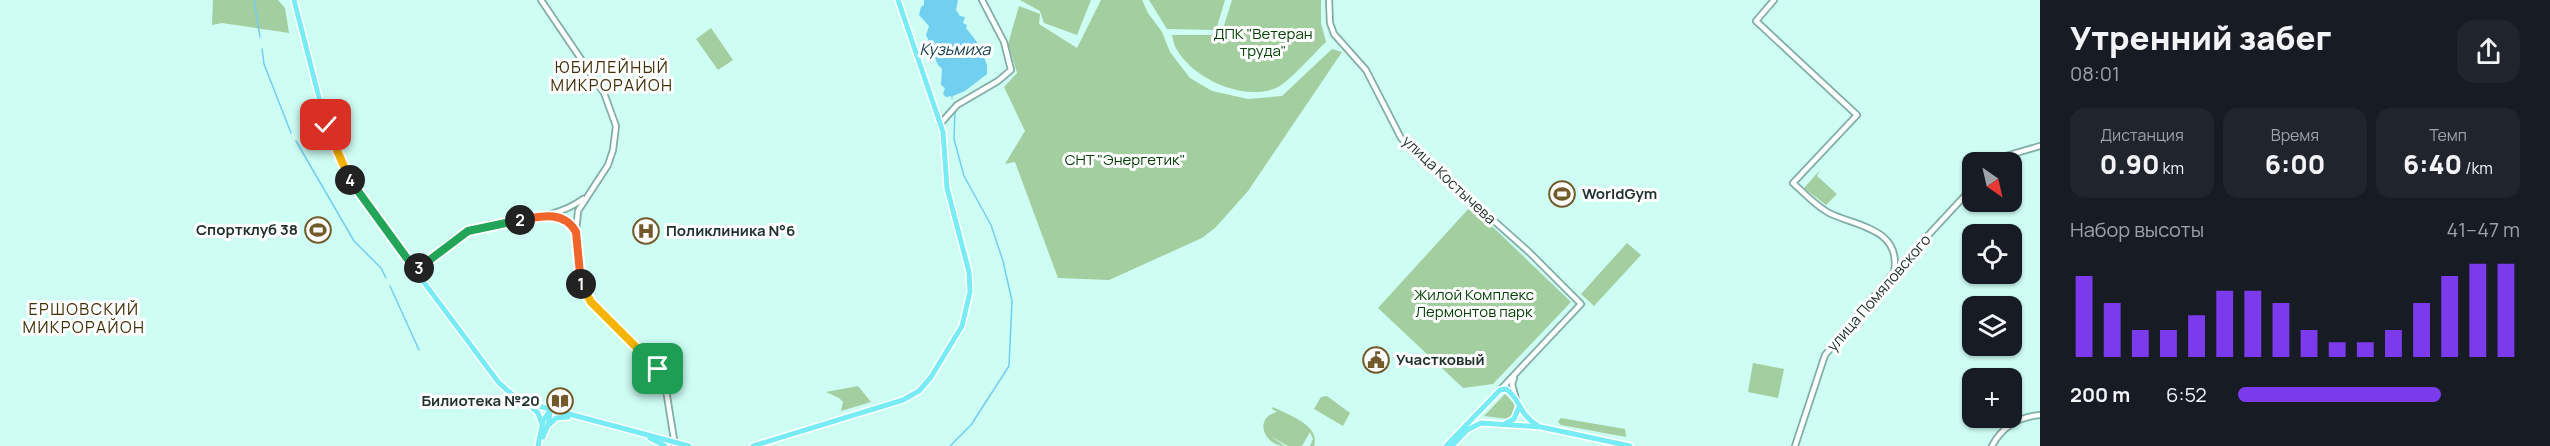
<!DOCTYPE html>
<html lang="ru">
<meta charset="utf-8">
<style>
:root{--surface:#171b24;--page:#20242c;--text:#f1f3f6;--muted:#9ea1a6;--accent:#7c3aed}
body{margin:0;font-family:Manrope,sans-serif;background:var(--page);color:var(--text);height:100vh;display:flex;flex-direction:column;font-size:22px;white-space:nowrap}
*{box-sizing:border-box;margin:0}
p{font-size:20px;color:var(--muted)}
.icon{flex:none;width:33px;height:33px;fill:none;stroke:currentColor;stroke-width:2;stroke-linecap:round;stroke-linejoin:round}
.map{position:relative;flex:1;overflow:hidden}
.sheet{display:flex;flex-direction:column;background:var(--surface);width:510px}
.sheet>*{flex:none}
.needle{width:39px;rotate:146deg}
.buttons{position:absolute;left:1962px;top:152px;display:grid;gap:12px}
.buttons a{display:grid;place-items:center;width:60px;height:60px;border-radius:12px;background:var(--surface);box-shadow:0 2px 4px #0004;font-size:30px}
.pin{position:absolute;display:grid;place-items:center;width:51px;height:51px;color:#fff;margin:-26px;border-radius:12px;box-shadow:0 3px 9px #0006}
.km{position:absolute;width:30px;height:30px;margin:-15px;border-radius:50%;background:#222;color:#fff;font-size:16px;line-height:30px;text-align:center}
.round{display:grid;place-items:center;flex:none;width:63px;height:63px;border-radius:18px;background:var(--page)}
.headline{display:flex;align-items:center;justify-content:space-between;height:102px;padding:0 30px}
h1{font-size:33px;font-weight:800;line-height:45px}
.metrics{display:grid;grid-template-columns:repeat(3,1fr);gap:9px;height:102px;padding:6px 30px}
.metrics div{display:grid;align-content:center;border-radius:15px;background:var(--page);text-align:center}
.metrics b{font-size:26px;font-weight:800}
.metrics small{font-size:16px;font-weight:400}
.metrics p{font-size:16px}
.chart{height:168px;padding:12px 30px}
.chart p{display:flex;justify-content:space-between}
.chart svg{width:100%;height:108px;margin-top:6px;stroke:var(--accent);stroke-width:6}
ul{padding:0 30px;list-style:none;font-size:20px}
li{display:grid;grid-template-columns:96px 72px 1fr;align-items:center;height:45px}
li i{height:15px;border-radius:8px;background:var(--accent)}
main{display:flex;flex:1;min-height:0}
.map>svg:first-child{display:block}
</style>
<main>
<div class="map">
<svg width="2040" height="446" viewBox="0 0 2040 446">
<rect width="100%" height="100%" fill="#cefdf4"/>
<g fill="#a3ce9f">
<polygon points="213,0 278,0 285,8 289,33 222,23 212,25"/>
<polygon points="1020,0 1091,0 1077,35 1044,23 1040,11"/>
<polygon points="1101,0 1142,0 1148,13 1162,32 1170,52 1190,78 1212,91 1248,99 1282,96 1332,49 1342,52 1248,191 1216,227 1202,238 1109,280 1058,278 1015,162 1005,164 1025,131 1004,87 1017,73 1008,44 1019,6 1040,14 1039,24 1077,48"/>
<polygon points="1149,0 1225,0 1216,30 1167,29"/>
<path d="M1232 0H1321V23L1326 42C1314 53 1291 80 1278 87 1246 103 1192 79 1176 48 1174 45 1173 39 1172 35H1221Z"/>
<polygon points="711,28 733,60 718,70 696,39"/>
<polygon points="1820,170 1817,176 1837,194 1826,205 1804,188"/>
<polygon points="1471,206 1571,302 1493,384 1463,388 1378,308"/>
<polygon points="1627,243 1641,255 1594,306 1581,294"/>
<polygon points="1753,363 1784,369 1778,398 1748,392"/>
<polygon points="858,386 871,402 841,411 843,402 839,398 826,392"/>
<polygon points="1505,394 1514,403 1515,413 1507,419 1484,416"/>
<polygon points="1327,396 1350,413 1343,426 1314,409 1321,397"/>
<path d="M1273 407C1288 415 1321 425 1314 446H1310L1313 439 1310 432 1302 446H1288L1270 436 1285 446C1264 446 1253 418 1277 412L1272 409Z"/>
<polygon points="1561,418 1625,429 1626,437 1561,425 1558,422"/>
</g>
<polygon fill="#71cff0" points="924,0 958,0 956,10 960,16 965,17 963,23 967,25 966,28 977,42 980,52 982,52 987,65 987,74 965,91 953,96 952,100 951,96 946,97 943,94 945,88 941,85 942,69 938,65 930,46 926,44 929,41 926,35 929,26 919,15 921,7 924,5"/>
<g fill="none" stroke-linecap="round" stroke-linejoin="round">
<g stroke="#71cff0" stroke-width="1.5">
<polyline points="254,0 260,37"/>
<polyline points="262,49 264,64 291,133"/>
<polyline points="296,141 354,241 381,268 386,278"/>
<polyline points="390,286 419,350"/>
<polyline points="950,446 971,425 1009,366 1012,301 1003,261 991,225 964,176 954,139 955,111"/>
</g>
<g stroke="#80aea6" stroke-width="8">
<g id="minor">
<polyline points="541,0 604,93 616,126 613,150 608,165 578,211 576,232 580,280 583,291 591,302 656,366 664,377 675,446"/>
<polyline points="1329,0 1330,23 1334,34 1366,70 1401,138 1529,252 1581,304 1500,390"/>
<path d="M1774 0 1756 21 1857 115 1793 183C1804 193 1816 206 1829 213 1855 226 1902 228 1894 272"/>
<polyline points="940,124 957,105 998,81 1011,70 1004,42 982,0"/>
<polyline points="1995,162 1999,158 2040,146"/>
<polyline points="554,215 568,222 575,231"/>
<path d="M416 271C435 255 453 235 477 228 512 217 552 222 583 199"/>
<polyline points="1514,378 1512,384 1516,399"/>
<polyline points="1795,446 1825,355 1894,272 1972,188"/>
<path d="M1992 446C2002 427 2019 417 2040 415"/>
</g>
</g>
<g stroke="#fff" stroke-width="8">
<g id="major">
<polyline points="294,0 326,125 345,172 367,206 499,383 514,396 539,406 689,446"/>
<polyline points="529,405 538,413 542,424"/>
<polyline points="1506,423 1514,419 1518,409"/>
<polyline points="550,424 556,418 568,417"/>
<polyline points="543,437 549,422 550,410"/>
<polyline points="650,438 665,446"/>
<polyline points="538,446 543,421 550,410"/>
<polyline points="753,446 903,400 919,391 931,377 951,344 962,326 970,292 969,272 947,188 943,132 898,0"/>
<path d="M1446 446 1500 390 1506 389C1520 398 1519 415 1537 425"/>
<polyline points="1452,446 1467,430 1481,423 1541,427 1630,446"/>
</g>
</g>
<use href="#minor" stroke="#fff" stroke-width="4.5"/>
<use href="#major" stroke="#78ecf4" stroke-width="5"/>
</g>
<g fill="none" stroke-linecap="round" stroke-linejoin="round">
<g stroke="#fff" stroke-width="12">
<polyline id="split-1" points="581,284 591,302 658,369"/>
</g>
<g stroke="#fff" stroke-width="12">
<path id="split-2" d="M520 220C541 216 564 210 576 232L581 284"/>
</g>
<g stroke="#fff" stroke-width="12">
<polyline id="split-3" points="419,268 468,231 520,220"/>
</g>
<g stroke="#fff" stroke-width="12">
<polyline id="split-4" points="350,180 414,268 416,271 419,268"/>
</g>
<g stroke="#fff" stroke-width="12">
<polyline id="split-5" points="326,125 350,180"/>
</g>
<use href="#split-1" stroke="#f5b400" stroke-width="8"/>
<use href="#split-2" stroke="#f0652b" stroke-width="8"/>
<use href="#split-3" stroke="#22a559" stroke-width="8"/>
<use href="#split-4" stroke="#22a559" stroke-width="8"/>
<use href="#split-5" stroke="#f5b400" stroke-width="8"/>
</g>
<defs>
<g id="stadium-ring" transform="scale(1.35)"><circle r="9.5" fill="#fff" stroke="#725a2a" stroke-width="1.5"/><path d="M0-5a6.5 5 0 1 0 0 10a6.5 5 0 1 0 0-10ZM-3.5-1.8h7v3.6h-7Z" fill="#725a2a"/></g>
<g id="hospital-ring" transform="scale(1.35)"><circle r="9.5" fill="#fff" stroke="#725a2a" stroke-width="1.5"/><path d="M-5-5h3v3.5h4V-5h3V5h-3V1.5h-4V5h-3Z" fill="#725a2a"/></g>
<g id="civic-ring" transform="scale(1.35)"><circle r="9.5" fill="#fff" stroke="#725a2a" stroke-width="1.5"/><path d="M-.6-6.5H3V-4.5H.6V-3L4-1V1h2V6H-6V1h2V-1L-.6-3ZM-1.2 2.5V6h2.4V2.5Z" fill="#725a2a"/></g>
<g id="library-ring" transform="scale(1.35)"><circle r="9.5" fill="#fff" stroke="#725a2a" stroke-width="1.5"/><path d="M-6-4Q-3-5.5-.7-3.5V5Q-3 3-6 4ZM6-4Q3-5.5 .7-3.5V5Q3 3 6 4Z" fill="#725a2a"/></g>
</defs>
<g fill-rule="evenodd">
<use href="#stadium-ring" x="1562" y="194"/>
<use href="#stadium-ring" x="318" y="230"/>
<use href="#hospital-ring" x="646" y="231"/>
<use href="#civic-ring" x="1376" y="360"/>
<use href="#library-ring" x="560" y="401"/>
</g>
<g text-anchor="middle" stroke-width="6" stroke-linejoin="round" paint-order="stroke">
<g font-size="15" fill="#064207" stroke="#fff">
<text x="1263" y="39">ДПК "Ветеран<tspan x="1263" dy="17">труда"</tspan></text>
<text x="1125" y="165">СНТ "Энергетик"</text>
<text x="1474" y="300">Жилой Комплекс<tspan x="1474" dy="17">Лермонтов парк</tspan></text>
</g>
<g font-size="15" fill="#1f312e" stroke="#fff">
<text transform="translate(1449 180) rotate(43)" y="5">улица Костычева</text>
<text transform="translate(1879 293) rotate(-49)" y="5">улица Помяловского</text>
</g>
<g font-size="15" font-weight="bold" fill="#1f312e" stroke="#fff" text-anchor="start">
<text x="1582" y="199">WorldGym</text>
<text x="298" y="235" text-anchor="end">Спортклуб 38</text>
<text x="666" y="236">Поликлиника N°6</text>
<text x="1396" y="365">Участковый</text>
<text x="540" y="406" text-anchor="end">Билиотека №20</text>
</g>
<g font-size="16" font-style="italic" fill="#103c49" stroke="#fff">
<text x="955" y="55">Кузьмиха</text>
</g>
<g font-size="16" letter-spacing="1.5" fill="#412f07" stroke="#fff">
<text x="612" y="73">ЮБИЛЕЙНЫЙ<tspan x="612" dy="18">МИКРОРАЙОН</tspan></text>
<text x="84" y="315">ЕРШОВСКИЙ<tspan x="84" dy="18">МИКРОРАЙОН</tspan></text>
</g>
</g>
</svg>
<div class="buttons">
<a><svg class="needle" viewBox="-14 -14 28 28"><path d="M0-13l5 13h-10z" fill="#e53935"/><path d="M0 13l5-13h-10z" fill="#9ea1a6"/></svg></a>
<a><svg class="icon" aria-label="locate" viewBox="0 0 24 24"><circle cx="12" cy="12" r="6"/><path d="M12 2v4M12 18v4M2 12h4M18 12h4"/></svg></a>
<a><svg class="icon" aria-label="layers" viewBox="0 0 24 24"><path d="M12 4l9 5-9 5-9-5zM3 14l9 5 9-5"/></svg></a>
<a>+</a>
</div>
<div class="pin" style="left:658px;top:369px;background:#1e9e55"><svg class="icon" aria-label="arrive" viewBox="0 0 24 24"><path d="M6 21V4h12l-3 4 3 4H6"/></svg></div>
<div class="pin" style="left:326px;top:125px;background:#d93025"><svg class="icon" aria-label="check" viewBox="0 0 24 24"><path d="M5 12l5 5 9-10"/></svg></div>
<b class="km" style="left:581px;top:284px">1</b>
<b class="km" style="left:520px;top:220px">2</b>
<b class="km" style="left:419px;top:268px">3</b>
<b class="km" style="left:350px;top:180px">4</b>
</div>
<section class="sheet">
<div class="headline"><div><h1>Утренний забег</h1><p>08:01</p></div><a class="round"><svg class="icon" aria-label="share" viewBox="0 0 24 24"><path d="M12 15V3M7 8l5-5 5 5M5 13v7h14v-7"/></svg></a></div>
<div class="metrics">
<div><p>Дистанция</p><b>0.90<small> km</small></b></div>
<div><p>Время</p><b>6:00</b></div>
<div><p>Темп</p><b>6:40<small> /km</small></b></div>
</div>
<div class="chart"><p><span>Набор высоты</span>41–47 m</p>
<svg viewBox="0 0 160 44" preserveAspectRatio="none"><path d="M5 44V11M15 44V22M25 44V33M35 44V33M45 44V27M55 44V17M65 44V17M75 44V22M85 44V33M95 44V38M105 44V38M115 44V33M125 44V22M135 44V11M145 44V6M155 44V6"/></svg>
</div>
<ul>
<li><b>200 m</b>6:52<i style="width:72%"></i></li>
</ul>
</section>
</main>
